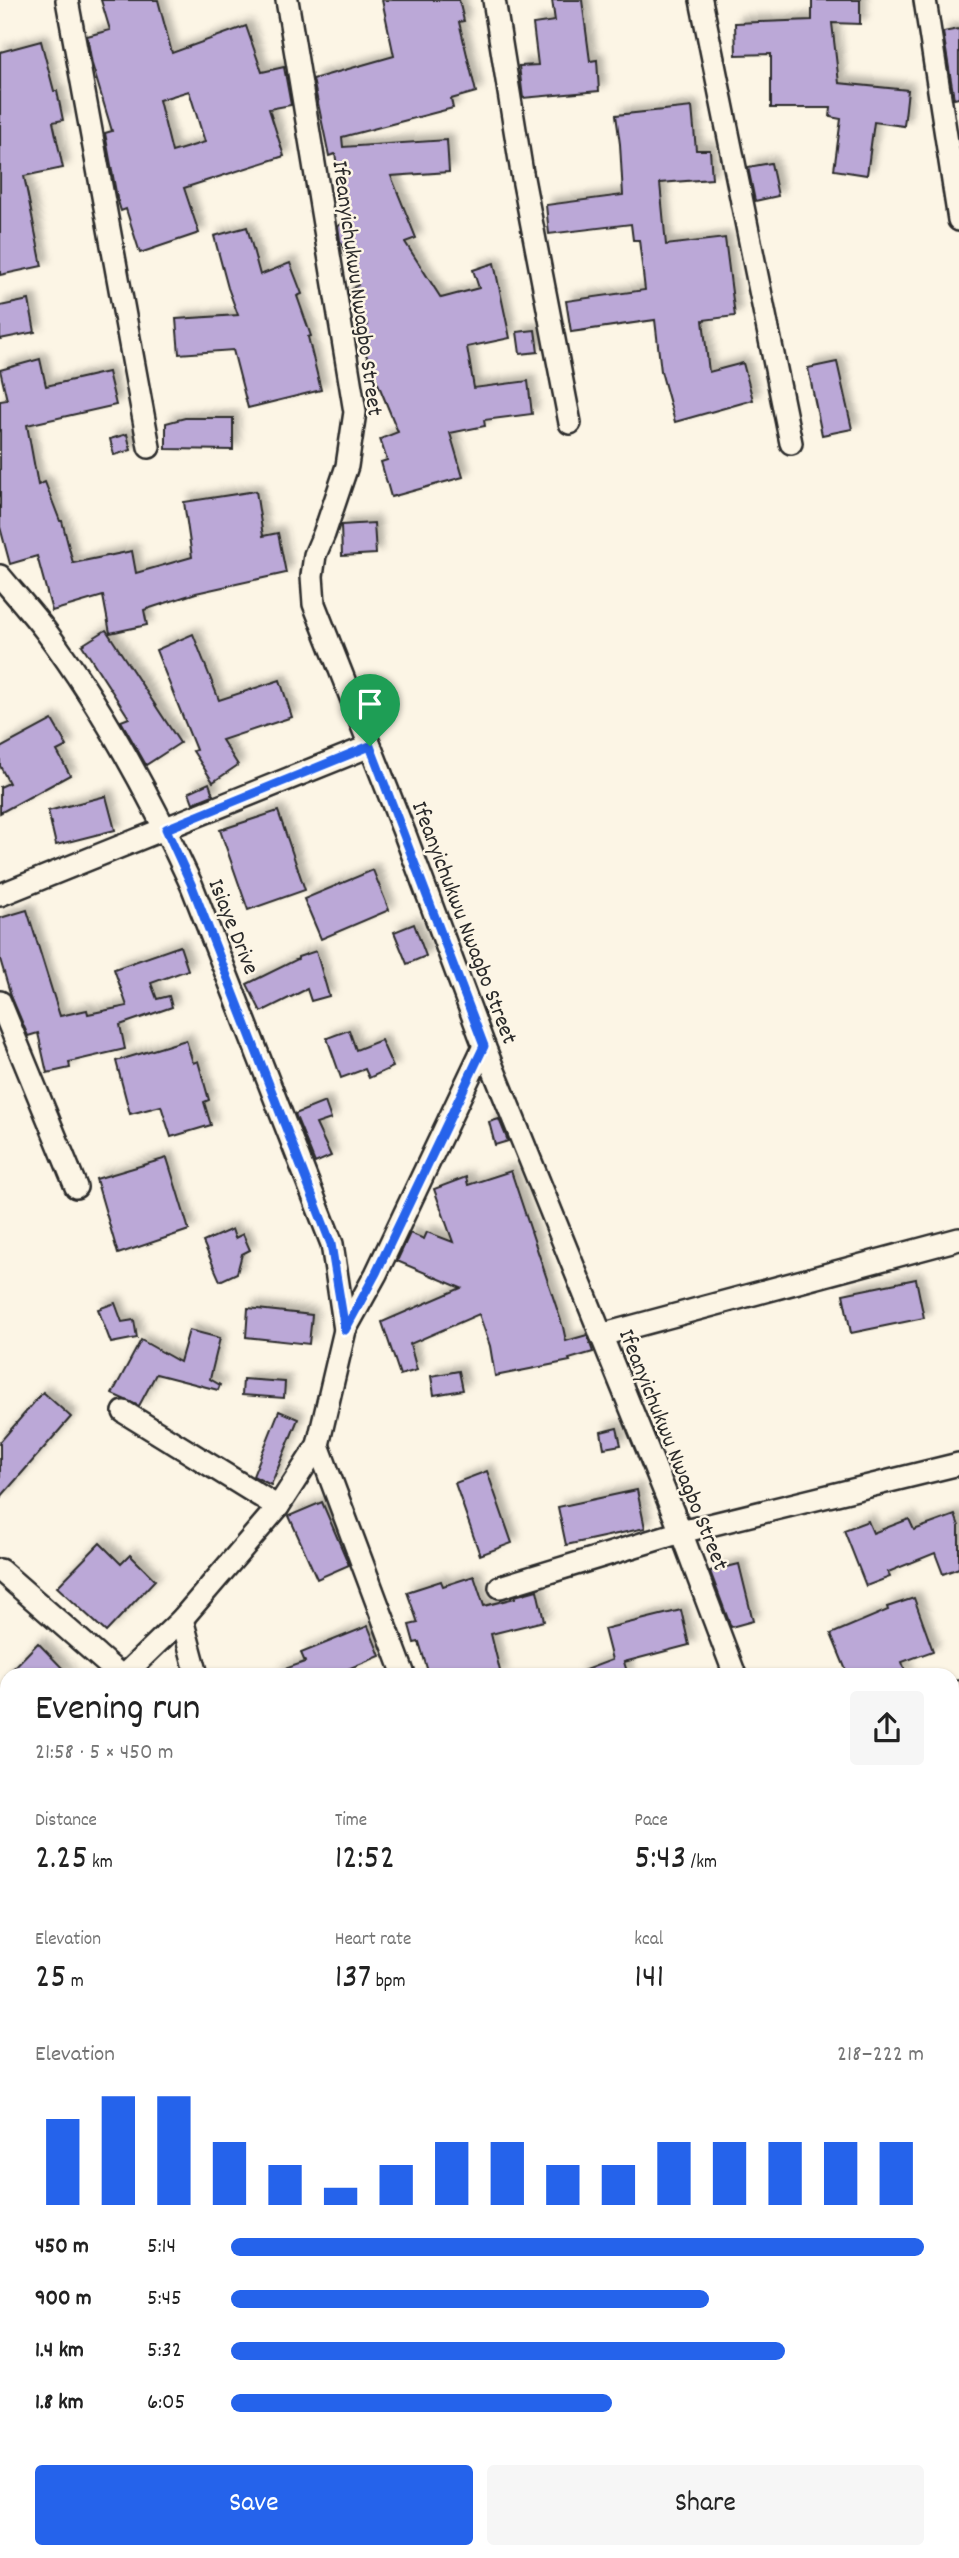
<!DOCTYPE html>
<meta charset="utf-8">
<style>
:root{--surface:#fff;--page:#f6f6f6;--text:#222;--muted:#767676;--accent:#2563eb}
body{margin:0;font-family:Dekko,sans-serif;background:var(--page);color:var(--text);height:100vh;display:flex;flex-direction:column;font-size:26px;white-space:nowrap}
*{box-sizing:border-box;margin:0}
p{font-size:23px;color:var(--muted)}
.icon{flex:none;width:38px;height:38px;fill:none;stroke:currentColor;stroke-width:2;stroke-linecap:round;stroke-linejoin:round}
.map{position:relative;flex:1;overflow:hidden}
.panel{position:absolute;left:0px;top:1668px;width:959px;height:891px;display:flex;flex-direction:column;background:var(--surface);border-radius:21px 21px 0 0;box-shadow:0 2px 5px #0004}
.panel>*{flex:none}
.pin{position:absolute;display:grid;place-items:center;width:60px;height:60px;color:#fff;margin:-72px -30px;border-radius:50% 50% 50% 0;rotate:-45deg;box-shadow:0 0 7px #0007}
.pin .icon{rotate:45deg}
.round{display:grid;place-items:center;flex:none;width:74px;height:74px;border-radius:7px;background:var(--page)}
.summary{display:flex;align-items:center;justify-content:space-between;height:119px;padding:0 35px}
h1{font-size:38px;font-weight:600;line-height:52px}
.metrics{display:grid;grid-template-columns:repeat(3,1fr);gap:10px;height:119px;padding:7px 35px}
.metrics div{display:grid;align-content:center}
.metrics b{font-size:35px;font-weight:600}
.metrics small{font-size:19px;font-weight:400}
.metrics p{font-size:19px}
.chart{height:196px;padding:14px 35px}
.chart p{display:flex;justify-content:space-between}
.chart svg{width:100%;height:126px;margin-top:7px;stroke:var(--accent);stroke-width:6}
.primary-button{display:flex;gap:14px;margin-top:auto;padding:14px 35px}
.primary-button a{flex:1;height:80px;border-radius:7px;background:var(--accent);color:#fff;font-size:28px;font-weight:600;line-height:80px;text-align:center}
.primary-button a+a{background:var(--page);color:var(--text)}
ul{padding:0 35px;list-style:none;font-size:23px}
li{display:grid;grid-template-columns:112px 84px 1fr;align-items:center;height:52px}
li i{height:18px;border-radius:9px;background:var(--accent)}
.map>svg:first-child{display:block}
</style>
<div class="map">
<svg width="959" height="2558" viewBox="0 0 959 2558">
<defs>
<filter id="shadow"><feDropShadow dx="6" dy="-6" stdDeviation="3.5" flood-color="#0004"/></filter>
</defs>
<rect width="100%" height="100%" fill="#fcf5e5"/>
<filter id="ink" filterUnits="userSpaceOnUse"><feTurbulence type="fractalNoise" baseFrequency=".0143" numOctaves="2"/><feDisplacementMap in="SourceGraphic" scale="14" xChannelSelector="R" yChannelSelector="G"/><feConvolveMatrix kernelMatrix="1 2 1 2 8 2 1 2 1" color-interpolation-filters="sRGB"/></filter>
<g filter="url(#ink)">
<g fill="#bba8d7" stroke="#2b2b2b" stroke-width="2" fill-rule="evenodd" filter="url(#shadow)">
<path d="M101 0H158L172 53 246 26 262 72 284 67 291 105 269 109 284 156 184 188 199 233 140 253 126 209 121 211 117 198 105 133 112 131 92 64 87 36 110 30ZM189 91 205 142 172 152 159 100Z"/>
<polygon points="382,0 459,0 464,21 459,22 476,92 451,99 453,108 342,137 343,147 447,140 449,172 391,176 416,238 405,242 441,298 479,288 473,270 494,263 510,338 467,347 474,388 528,381 532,414 484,420 485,426 450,433 463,477 391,497 381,462 387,460 380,439 398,432 356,330 368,325 349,296 348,292 358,285 340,240 338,226 348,221 335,154 329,156 313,79 394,56"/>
<polygon points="552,0 582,0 590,61 597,60 599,91 523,98 519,66 538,65 533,24 555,21"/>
<polygon points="812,0 860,0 860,24 832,23 839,83 908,90 904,126 874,122 867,175 834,170 841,119 830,117 831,108 771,108 771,54 736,55 735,23 812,20"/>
<polygon points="959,29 959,98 954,99 943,32"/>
<polygon points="41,41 54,91 57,91 63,120 53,122 63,168 24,176 42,266 0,275 0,52"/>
<polygon points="692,107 696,150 710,150 712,179 660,183 666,245 725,238 735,316 703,320 709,372 743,363 753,400 675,422 661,371 655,320 571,332 566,301 645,290 639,240 633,240 631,224 549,234 546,205 623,195 620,144 616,115"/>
<polygon points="771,163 778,196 755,201 748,167"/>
<polygon points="247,227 260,275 290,263 302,294 297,296 311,336 308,337 321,390 248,408 233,350 179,354 176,319 238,315 228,288 214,236"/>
<polygon points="29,300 35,332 0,339 0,306"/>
<polygon points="535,330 538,352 520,354 517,332"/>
<polygon points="40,359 46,386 108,372 116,405 27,425 38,485 45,482 60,521 62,521 73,563 132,551 136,573 192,557 184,502 256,491 263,536 278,533 286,573 196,593 144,610 147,625 110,633 103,596 52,611 37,556 10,564 0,527 0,401 7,400 0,370"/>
<polygon points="837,362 852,429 822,435 808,368"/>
<polygon points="185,418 233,418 233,450 166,449 166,423"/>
<polygon points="127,434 131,450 114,455 110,439"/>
<polygon points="374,523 376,554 342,556 341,525"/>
<polygon points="106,630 180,743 146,765 121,721 129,718 82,645"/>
<polygon points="193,634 219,700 280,680 292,717 222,740 238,765 213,782 193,751 196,750 156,650"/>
<polygon points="52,720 67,746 57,751 70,775 0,813 0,787 9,783 0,766 0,748"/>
<polygon points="209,783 213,795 193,803 189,792"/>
<polygon points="106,796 115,830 56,845 48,811"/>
<polygon points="278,811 305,890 248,910 220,830"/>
<polygon points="373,870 389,910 321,939 304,899"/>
<polygon points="27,910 60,1016 87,1010 88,1014 127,1006 114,969 180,946 188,970 151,983 157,999 169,996 172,1007 120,1025 125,1049 69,1062 70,1068 47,1073 38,1033 28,1036 11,996 0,959 0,918"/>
<polygon points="414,924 426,956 407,964 394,932"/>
<polygon points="316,951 329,996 311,1001 307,989 261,1012 247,984 298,959 298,957"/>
<polygon points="349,1030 356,1050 381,1040 393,1067 369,1078 365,1069 341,1078 327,1038"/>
<polygon points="186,1040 193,1063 198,1061 209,1100 204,1102 211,1125 171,1137 161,1106 130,1114 116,1061"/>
<polygon points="325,1102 331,1119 316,1124 331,1156 315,1163 295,1114"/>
<polygon points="499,1119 508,1141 495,1145 489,1122"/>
<polygon points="167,1158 189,1230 118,1254 96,1179"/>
<polygon points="511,1171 563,1327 566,1341 587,1335 593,1352 569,1359 570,1361 495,1376 490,1346 479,1314 410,1344 417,1370 400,1375 382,1322 461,1288 397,1261 410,1233 424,1239 427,1232 453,1242 434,1189 466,1177 468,1185"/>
<polygon points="232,1229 235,1238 243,1234 250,1250 242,1254 237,1273 220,1281 203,1242"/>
<polygon points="916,1279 924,1318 851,1333 843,1294"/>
<polygon points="115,1303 122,1322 134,1320 137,1338 111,1343 98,1309"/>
<polygon points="248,1308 312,1315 309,1344 246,1337"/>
<polygon points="189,1330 220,1338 210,1379 220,1385 218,1390 156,1374 139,1406 112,1394 141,1340 180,1362"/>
<polygon points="459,1371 463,1390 434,1395 431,1376"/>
<polygon points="243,1379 285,1382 284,1398 242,1395"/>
<polygon points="43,1392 71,1417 0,1498 0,1442"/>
<polygon points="279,1411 298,1419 271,1485 253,1476"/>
<polygon points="617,1428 621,1445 604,1448 601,1432"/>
<polygon points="487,1471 512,1543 480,1555 455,1483"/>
<polygon points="637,1490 645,1528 566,1545 558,1507"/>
<polygon points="322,1502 349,1565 317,1579 289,1516"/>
<polygon points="955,1515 959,1526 959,1568 943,1574 935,1553 888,1572 890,1577 866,1586 844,1530 868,1521 873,1533 909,1519 914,1530"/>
<polygon points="100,1543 121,1564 130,1555 155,1580 106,1632 57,1587"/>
<polygon points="739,1564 753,1621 731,1627 710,1571"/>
<polygon points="474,1576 484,1606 515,1598 515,1596 537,1590 544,1621 491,1634 501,1675 429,1675 419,1642 414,1643 409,1625 418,1623 407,1592 441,1581 443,1586"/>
<polygon points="914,1598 933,1651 902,1662 907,1675 848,1675 831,1634 888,1610 887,1607"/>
<polygon points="681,1610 689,1645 624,1662 628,1675 578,1675 577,1673 612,1660 604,1629"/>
<polygon points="368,1626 380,1656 333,1675 277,1675 276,1672 305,1662 301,1653"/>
<polygon points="38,1643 69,1675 7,1675"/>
</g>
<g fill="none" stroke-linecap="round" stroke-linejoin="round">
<g stroke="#2b2b2b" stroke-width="26">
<g id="minor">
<polyline points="67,0 149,447"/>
<polyline points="287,0 355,412 347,466 324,534 315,555 312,576 314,604 406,837 484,1046 681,1532 735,1675"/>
<polyline points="494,0 522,173 570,423"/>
<polyline points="701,0 791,443"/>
<polyline points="925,0 959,220"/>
<path d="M0 576C15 594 31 612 45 630 104 709 151 797 192 886L332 1244 345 1330"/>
<polyline points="0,895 370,746"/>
<polyline points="0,1002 76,1187"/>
<polyline points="601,1335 959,1239"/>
<polyline points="124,1412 278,1507"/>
<polyline points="318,1445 404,1675"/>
<polyline points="0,1570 120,1675"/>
<polyline points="500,1587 681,1532 959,1464"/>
<polyline points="182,1619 197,1675"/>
<polyline points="124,1675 182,1619 278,1507 318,1445 345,1330 376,1274 484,1046"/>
<polyline points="952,1693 959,1692"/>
<polyline points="0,1813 7,1805"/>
<polyline points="952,2012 959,2011"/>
<polyline points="952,2225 959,2242"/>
<polyline points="952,2323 959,2320"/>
</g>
</g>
<use href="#minor" stroke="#fcf5e5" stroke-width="21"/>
</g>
</g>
<g fill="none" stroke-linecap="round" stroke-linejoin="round" filter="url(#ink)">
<g stroke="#fff" stroke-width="14">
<polygon id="route" points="370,746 484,1046 376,1273 345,1330 331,1244 192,886 166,829"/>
</g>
<use href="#route" stroke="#2563eb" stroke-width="9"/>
</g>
<g text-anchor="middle" stroke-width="5" stroke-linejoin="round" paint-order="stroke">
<g font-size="23" fill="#2b2b2b" stroke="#fcf5e5">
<text transform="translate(359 288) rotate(82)" y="8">Ifeanyichukwu Nwagbo Street</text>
<text transform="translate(466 922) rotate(69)" y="8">Ifeanyichukwu Nwagbo Street</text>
<text transform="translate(235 926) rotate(68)" y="8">Isiaye Drive</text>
<text transform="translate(675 1449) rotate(68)" y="8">Ifeanyichukwu Nwagbo Street</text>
</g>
</g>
</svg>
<div class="pin" style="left:370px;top:746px;background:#1e9e55"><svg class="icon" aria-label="arrive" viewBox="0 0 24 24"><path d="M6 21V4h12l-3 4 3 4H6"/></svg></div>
<section class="panel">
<div class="summary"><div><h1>Evening run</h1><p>21:58 · 5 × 450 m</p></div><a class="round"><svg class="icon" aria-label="share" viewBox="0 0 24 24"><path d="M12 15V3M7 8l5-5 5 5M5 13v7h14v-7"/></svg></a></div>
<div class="metrics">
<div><p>Distance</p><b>2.25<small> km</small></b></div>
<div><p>Time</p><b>12:52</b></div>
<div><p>Pace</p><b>5:43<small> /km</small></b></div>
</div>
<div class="metrics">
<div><p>Elevation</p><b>25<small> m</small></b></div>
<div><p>Heart rate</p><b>137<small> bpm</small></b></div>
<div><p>kcal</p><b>141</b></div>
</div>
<div class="chart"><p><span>Elevation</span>218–222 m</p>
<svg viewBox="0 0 160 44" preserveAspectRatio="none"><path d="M5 44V14M15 44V6M25 44V6M35 44V22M45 44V30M55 44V38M65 44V30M75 44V22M85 44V22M95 44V30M105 44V30M115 44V22M125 44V22M135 44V22M145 44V22M155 44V22"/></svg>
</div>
<ul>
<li><b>450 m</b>5:14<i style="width:100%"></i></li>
<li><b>900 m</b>5:45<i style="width:69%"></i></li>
<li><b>1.4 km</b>5:32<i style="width:80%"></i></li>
<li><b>1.8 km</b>6:05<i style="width:55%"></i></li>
</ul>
<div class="primary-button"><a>Save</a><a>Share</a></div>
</section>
</div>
